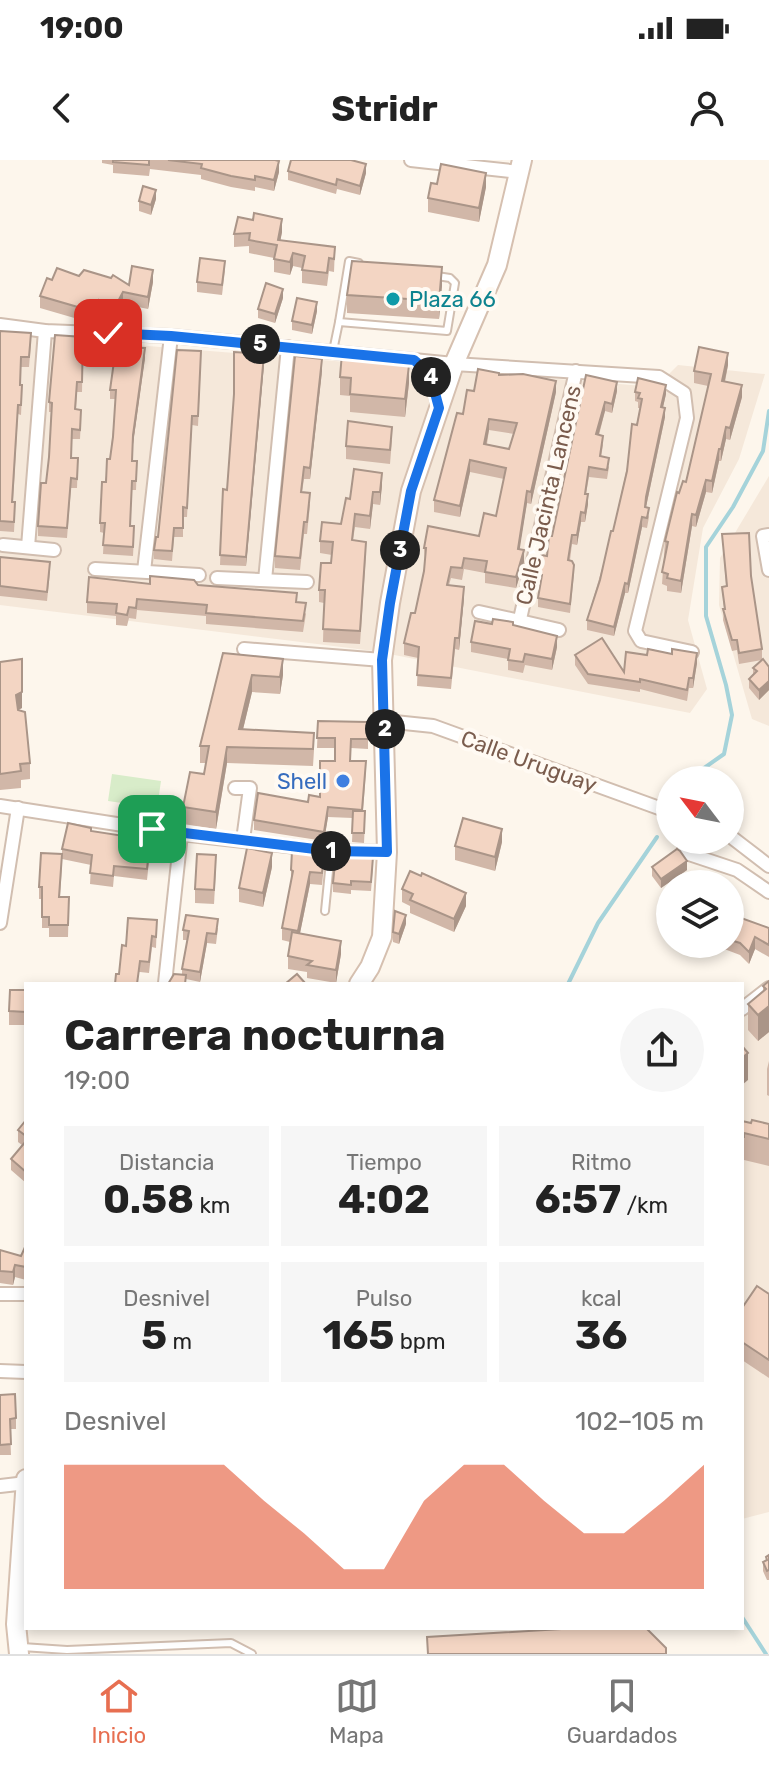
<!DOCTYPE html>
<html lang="es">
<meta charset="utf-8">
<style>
:root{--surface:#fff;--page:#f6f6f6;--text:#222;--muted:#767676;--line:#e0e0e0;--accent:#e76f51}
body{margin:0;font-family:Rubik,sans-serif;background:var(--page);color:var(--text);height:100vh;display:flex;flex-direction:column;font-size:30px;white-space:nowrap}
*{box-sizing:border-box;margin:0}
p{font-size:26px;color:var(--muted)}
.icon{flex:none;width:44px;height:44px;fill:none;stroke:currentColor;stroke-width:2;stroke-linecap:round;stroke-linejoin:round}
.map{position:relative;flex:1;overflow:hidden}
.details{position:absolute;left:24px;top:822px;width:720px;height:648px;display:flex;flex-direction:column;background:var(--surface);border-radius:0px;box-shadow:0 4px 12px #0003}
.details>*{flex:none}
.needle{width:52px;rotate:302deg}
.tools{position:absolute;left:656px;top:606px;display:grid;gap:16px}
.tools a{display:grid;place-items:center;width:88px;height:88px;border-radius:50%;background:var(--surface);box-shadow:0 4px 12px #0003;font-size:40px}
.pin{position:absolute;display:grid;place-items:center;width:68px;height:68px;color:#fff;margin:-34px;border-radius:16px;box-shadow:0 4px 12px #0006}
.km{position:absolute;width:40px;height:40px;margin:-20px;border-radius:50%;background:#222;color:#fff;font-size:22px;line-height:40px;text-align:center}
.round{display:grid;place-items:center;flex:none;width:84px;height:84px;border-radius:42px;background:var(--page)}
.head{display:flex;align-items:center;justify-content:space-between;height:136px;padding:0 40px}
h1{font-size:44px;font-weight:700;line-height:60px}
.figures{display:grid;grid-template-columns:repeat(3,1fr);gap:12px;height:136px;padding:8px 40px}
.figures div{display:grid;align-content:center;border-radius:0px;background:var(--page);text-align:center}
.figures b{font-size:40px;font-weight:700}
.figures small{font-size:22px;font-weight:400}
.figures p{font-size:22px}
.chart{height:224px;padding:16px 40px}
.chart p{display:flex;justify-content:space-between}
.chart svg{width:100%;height:144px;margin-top:8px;fill:var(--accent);opacity:.7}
.status{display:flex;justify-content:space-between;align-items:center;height:56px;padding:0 40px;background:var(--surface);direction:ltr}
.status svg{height:22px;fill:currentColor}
header{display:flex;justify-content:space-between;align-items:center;height:104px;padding:0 40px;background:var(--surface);font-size:36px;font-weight:700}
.tabs{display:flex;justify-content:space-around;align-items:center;height:112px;border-top:2px solid var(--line);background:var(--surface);font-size:22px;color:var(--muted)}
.tabs a{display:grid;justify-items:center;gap:4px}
.tabs .selected{color:var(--accent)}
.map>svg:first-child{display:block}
</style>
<div class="status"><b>19:00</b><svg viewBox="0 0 49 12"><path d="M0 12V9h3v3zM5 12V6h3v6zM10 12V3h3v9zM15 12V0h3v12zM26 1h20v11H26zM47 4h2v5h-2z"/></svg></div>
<header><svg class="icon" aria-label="back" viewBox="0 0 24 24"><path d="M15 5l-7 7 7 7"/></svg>Stridr<svg class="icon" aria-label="person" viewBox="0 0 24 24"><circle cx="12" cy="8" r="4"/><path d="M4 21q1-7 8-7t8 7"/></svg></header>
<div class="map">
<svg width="769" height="1494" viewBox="0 0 769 1494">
<rect width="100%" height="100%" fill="#fdf6ec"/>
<g fill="#f5e8da">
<polygon points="0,174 656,227 678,205 765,214 739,299 703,368 688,460 707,529 690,553 374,491 0,445"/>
<polygon points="769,316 769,566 752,559 719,445 720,398"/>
<polygon points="769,831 769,1352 742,1359 742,853"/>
</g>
<polygon fill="#d8ecc9" points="112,614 161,621 157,648 108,641"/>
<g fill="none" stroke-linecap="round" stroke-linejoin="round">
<g stroke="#a5d3da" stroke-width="4">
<polyline points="687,620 724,594 732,555 726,525 706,456 706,387 733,347 763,291 769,251"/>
<polyline points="568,824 598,763 657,677"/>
<polyline points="742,1457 766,1494"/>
</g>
<g stroke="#d1beb0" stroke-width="10">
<g id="lane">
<polyline points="339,162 349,101 359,103"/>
<polyline points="333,191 339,162 447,171 455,123 450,118 437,116"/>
<polyline points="325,751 331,691"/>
<polyline points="22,1487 67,1490 231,1483 252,1494"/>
</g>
</g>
<g stroke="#d1beb0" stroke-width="16">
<g id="street">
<polyline points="411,0 520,12"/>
<polyline points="0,165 45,171 171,176 454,204 659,217 684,233 687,258 635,471 641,481 692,492"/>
<polyline points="414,200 430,214 438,244"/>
<polyline points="769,375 763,376 769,410"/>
<polyline points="3,385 54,390"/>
<polyline points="28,387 45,171"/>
<polyline points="95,409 199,415"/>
<polyline points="144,411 171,176"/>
<polyline points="217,418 307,422"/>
<polyline points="265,420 288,187"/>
<polyline points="479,452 559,470"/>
<polyline points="520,459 576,211"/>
<polyline points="244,489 382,500"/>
<polyline points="385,561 433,566 670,652"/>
<polyline points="235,628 250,628 243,680"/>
<polyline points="0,646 181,674 331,691 387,692"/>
<polyline points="730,676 769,706"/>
<polyline points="683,692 737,710 769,732"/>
<polyline points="0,763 18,648"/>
<polyline points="165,823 181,674"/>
<polyline points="742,849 769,828"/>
<polyline points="0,1134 26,1134"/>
<polyline points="0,1211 26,1212"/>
<polyline points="0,1326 26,1323"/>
</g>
</g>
<g stroke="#d6c0b0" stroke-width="22">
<g id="secondary">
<polyline points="359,824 370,807 382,777 387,692 382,500 390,443 411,331 454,204 497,105 522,0"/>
<polyline points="19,1494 16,1464 26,1319"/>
</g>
</g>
<use href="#lane" stroke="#fff" stroke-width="6"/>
<use href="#street" stroke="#fff" stroke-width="12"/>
<use href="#secondary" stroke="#fff" stroke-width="18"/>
</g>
<g fill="#d1b7a8" fill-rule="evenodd">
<polygon points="102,0 275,0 279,12 274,31 255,27 255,31 231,27 201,19 201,15 150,9 149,16 113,13 113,5 102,3"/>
<polygon points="288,11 366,13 360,35 337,29 336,34 288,20"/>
<polygon points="486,27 479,62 428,52 428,38"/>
<polygon points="156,39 151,55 139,51 139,41"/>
<polygon points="282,72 280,81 335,87 334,112 329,111 327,126 302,123 302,108 293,106 290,115 274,112 274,98 249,93 249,86 234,87 234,74"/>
<polygon points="225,110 222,135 197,132 197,122"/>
<polygon points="79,116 129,125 153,122 148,149 123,144 114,161 99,152 95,164 40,148 40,136 52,120"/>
<polygon points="442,125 439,159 347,153 347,135"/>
<polygon points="283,138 275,163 258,158 258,149"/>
<polygon points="317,151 312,174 292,170 292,161"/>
<polygon points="0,171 31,182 29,207 21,207 20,225 22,235 21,255 18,254 13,342 15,352 14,372 0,371"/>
<polygon points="83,177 82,232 77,232 76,249 81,259 80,279 72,279 71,298 78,298 77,328 71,328 67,378 38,376 38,366 46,323 49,297 51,252 49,252 49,242"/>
<polygon points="145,198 133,284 132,301 137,301 136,330 132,330 130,366 134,376 133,396 103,394 104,373 100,372 100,342 110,299 116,239 110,239 110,230"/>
<polygon points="201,200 198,266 192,265 187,357 183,357 183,377 174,377 172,401 154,399 154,390"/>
<polygon points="392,203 409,223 405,257 350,252 350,236 340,235 340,217"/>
<polygon points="264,204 246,406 220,405 223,329 227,330"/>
<polygon points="728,205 725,222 742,237 730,280 726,279 721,301 719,301 712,333 706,332 696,367 692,366 681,433 667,431 667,426 662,424 665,381 679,333 686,322 708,226 694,223 694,211"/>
<polygon points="322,211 310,319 304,319 302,332 310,345 307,374 304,374 300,410 275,408 275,396"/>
<path d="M499 215 556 232 531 344 527 343 519 389 524 402 516 428 485 423V413L464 409 462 420 451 418 449 425 464 438 459 490 455 489 451 529 417 526 418 498 404 495V483L415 453 424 411 425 400 424 388 479 376 496 356 504 319 470 312 460 357 434 352V340L463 254 474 231ZM489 270 514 274 509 289 487 284Z"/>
<polygon points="586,215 617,231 612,253 605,251 599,275 603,285 601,297 609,307 607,319 589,317 586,334 588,344 585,362 581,362 577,385 572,384 570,400 574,414 570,453 538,447 538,438 541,424 539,423 539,414 547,396 552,376"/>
<polygon points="635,232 666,234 663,247 665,257 646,347 649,357 647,368 642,367 628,433 625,433 614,476 587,470 587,460 613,371 640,248 638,248 638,242 635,241"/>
<polygon points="392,280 390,304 346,299 346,286"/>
<polygon points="382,325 380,345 373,344 370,369 355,367 353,380 366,394 360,484 323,482 324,443 319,442 319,430 331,403 332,395 320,393 320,381 341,364 350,339"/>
<polygon points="722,374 751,416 762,489 762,500 739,504 737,490 732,491 723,460 724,449 722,427 726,426"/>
<polygon points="0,397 50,412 47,441 0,436"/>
<polygon points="150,424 198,425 297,442 306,454 303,472 206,464 206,456 137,450 136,459 129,458 127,466 116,465 116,456 87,453 87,442"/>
<polygon points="492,464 513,465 557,487 552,510 525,505 523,513 508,510 508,499 471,492 471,482"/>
<polygon points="223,493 283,515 280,534 252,532 243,569 314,590 313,606 227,603 216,669 183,664 183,647 204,614 206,603 200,603 200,586"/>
<polygon points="575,495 624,512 697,503 693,528 689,528 687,541 640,529 640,532 588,524 575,505"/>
<polygon points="0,502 22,548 18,550 30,603 30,619 21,620 21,628 0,630"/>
<polygon points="769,507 769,530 759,540 749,528 749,519 753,514 753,508"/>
<polygon points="318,561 368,562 368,589 351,588 350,601 366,611 363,651 365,661 364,683 352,682 353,658 328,657 324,681 254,670 254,660 320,637 335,601 335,588 317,588"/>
<polygon points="91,671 150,691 147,720 114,716 113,727 90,724 91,705 62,699 62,689"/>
<polygon points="502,682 495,711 455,700 455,686"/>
<polygon points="62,705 60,737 69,737 68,777 49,777 49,768 42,768 42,739 39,739 39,727"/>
<polygon points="324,705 322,725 310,724 300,773 341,794 336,823 307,818 307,812 288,809 288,796 290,782 282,780 282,768 291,723 291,710"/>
<polygon points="373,706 371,731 351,730 351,734 333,732 333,723"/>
<polygon points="272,707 263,747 239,742 239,728"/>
<polygon points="652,707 687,710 661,728 652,716"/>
<polygon points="216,709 214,744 195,743 195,729"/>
<polygon points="402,729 466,746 454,772 410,753 410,746 402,742"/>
<polygon points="730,754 769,768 769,797 755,789 749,804 740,795 719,787 719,784 730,784"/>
<polygon points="157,760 156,788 152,787 149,813 140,812 119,814 126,786"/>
<polygon points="406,764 399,784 393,782 393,772"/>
<polygon points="218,768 216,784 207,783 200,822 186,819 186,824 182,815 182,809 187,780 183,780 183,770"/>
<polygon points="769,821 769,872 758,881 748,870 748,844 763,831 763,826"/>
<polygon points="26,830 26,865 9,865 9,851"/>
<polygon points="769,901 769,936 767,935 767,909"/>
<polygon points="26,960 26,1023 11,1010 11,999 22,985 18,982 18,970"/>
<polygon points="742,961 751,963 769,964 769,1006 744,1000 744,1003 742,1003"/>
<polygon points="26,1085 26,1120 15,1117 13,1125 0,1123 0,1090 21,1096"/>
<polygon points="769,1134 769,1218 742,1200 742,1148"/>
<polygon points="0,1235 16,1258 16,1269 10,1269 11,1295 0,1295"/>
<polygon points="769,1395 769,1420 767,1420 763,1411 763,1402 766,1401 766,1397"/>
</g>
<g fill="#aa9588">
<polygon points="279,1 279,12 274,31 274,20"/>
<polygon points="366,4 366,13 360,35 360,26"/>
<polygon points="486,13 486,27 479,62 479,48"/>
<polygon points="156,30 156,39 151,55 151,45"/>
<polygon points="282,59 282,72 278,93 278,80"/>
<polygon points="293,93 293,106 290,115 290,102"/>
<polygon points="442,107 442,125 439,159 439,141"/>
<polygon points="153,110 153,122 148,149 148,137"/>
<polygon points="283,129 283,138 275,163 275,154"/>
<polygon points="123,132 123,144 114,161 114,149"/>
<polygon points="99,140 99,152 95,164 95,152"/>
<polygon points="317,142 317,151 312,174 312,165"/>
<polygon points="145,188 145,198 133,284 133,275"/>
<polygon points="728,193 728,205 722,234 722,221"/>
<polygon points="264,194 264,204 246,406 246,397"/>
<polygon points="322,199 322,211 310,319 310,308"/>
<polygon points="409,205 409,223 405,257 405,239"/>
<polygon points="556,221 556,232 531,344 531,332"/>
<polygon points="617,222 617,231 612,253 612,244"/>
<polygon points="666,225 666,234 661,256 661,247"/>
<polygon points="742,225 742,237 730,280 730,268"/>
<polygon points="605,242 605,251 596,284 596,274"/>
<polygon points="665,248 665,257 646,347 646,337"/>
<polygon points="489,259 489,270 484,295 484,284"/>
<polygon points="726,267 726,279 721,301 721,289"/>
<polygon points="719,289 719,301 712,333 712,321"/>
<polygon points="470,300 470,312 460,357 460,346"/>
<polygon points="382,313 382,325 380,345 380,332"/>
<polygon points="706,320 706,332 696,367 696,355"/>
<polygon points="527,331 527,343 518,400 518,389"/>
<polygon points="373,332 373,344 370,369 370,356"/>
<polygon points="588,334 588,344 585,362 585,353"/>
<polygon points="581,352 581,362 577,385 577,375"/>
<polygon points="692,354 692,366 681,433 681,421"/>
<polygon points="642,357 642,367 628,433 628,424"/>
<polygon points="524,390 524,402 516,428 516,417"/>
<polygon points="625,423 625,433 614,476 614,467"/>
<polygon points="464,427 464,438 459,490 459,478"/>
<polygon points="557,476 557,487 552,510 552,499"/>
<polygon points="697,493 697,503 693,528 693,518"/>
<polygon points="283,499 283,515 280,534 280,517"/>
<polygon points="252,515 252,532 239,586 239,569"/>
<polygon points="769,521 769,530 759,540 759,530"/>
<polygon points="22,532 22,548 16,551 16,535"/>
<polygon points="227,587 227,603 216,669 216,652"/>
<polygon points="328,647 328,657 324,681 324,672"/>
<polygon points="502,669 502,682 495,711 495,697"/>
<polygon points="272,693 272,707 263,747 263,733"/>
<polygon points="687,701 687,710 661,728 661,719"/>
<polygon points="310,712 310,724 298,783 298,771"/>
<polygon points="466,733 466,746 454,772 454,759"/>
<polygon points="406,755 406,764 399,784 399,774"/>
<polygon points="207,773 207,783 200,822 200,812"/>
<polygon points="755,777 755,789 749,804 749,792"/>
<polygon points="341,781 341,794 336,823 336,810"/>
<polygon points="769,846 769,872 758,881 758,855"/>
<polygon points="748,893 748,920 742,925 742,898"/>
<polygon points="15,1105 15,1117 13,1125 13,1112"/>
</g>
<g fill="#f3d5c3" stroke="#aa9588" stroke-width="2" fill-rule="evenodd">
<polygon points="113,0 149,0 149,5 113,2"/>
<polygon points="168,0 275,0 279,1 274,20 255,16 255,20 231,16 201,8 202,4"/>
<polygon points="291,0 351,0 366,4 360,26 337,19 336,25 288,11"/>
<polygon points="441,4 486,13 479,48 428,38 431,23 437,24"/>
<polygon points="143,26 156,30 151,45 139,41"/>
<polygon points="254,53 282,59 278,80 335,87 334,99 329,98 327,113 302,110 305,96 293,93 290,102 274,99 277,85 249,80 250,73 234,74 238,57 253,60"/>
<polygon points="200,98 225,101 222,125 197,122"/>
<polygon points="352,101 442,107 439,141 347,135"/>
<polygon points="132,106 153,110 148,137 123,132 114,149 99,140 95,152 40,136 47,118 52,120 57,108 79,116 84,110 111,118 113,115 129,125"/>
<polygon points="266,123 283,129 275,154 258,149"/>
<polygon points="297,138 317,142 312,165 292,161"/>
<polygon points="0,171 31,173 29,197 21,197 20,225 22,225 21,245 18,245 12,342 15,342 14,362 0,361"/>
<polygon points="55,175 83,177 82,222 77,222 75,249 81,250 80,270 72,269 71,298 78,298 77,319 71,318 67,368 38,366 41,323 46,323 49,297 52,243 49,242"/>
<polygon points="116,187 145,188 133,275 132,301 137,301 136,321 132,321 130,366 134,366 133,387 103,385 105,363 100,363 102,322 106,322 107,299 110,299 113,277 116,230 110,230"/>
<polygon points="699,187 728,193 722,221 742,225 730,268 726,267 721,289 719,289 712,321 706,320 696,355 692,354 681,421 667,418 668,414 662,412 668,382 665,381 677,332 679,333 683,321 686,322 711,214 694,211"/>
<polygon points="177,190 201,191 198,256 192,256 187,348 183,347 183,368 174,368 172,391 154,390 156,377 158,377"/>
<polygon points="369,191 392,194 391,203 409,205 405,239 350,234 351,218 340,217 342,193 369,196"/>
<polygon points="234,192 264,194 246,397 220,395 223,329 227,330 234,234"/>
<polygon points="295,196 322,199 310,308 304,307 301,332 310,333 307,362 304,362 300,398 275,396"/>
<path d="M478 209 499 213V215L523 214 556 221 531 332 527 331 518 389 524 390 516 417 485 412 487 401 464 398 462 408 451 407 447 425 464 427 459 478H455L451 518 417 515 419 487 404 483 411 453H415L424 411 426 388H424L428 366 479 376 484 353 496 356 506 308 470 300 460 346 434 340 457 253 463 254 467 230 474 231ZM489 259 517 263 509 289 484 284Z"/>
<polygon points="586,215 617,222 612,244 605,242 596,274 603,276 600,296 609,298 607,310 589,307 585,334 588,334 585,353 581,352 577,375 572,375 568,400 572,401 574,405 570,444 538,438 542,415 539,414 541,395 547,396 549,376 552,376"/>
<polygon points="638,218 666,225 661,247 665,248 646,337 645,347 649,348 647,358 642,357 628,424 625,423 614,467 587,460 600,420 611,371 613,371 627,311 632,264 637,265 642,239 638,238 640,233 635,232"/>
<polygon points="348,261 392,267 390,290 346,286"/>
<polygon points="354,309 382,313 380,332 373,332 370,356 355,354 352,380 366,382 360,471 323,469 325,430 319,430 321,403 331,403 333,382 320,381 322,362 341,364 346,338 350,339"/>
<polygon points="749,373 751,416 762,489 739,493 737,480 732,480 723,449 725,449 722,427 727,426 722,374"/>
<polygon points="0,397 50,402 47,432 0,426"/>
<polygon points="150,416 194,420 198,425 297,433 296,442 306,443 303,461 206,453 207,445 137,439 136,448 129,447 127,455 116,453 117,444 87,442 89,417 150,424"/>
<polygon points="493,459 513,462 513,465 557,476 552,499 525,494 523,502 508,500 510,489 471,482 475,461 492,464"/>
<polygon points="602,478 624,512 626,492 647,495 648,489 672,494 672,489 697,493 693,518 689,518 687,530 640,519 640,522 588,514 575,495"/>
<polygon points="223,493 283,499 280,517 252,515 239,569 314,573 313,589 227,587 216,652 183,647 190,612 204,614 209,586 200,586"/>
<polygon points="22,499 22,532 16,535 18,550 25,552 30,603 20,604 21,611 0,614 0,502"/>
<polygon points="763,499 769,507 769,521 759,530 749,519 757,511 753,508"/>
<polygon points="318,561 368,562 368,579 351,579 350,601 366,601 362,650 328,647 324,672 254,660 258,633 308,642 309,635 320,637 320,601 335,601 335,578 317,578"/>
<polygon points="353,651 365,651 364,673 352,673"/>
<polygon points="463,658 502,669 495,697 455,686"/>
<polygon points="68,663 91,668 91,671 150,680 147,709 114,706 113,716 90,713 92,695 62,689"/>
<polygon points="247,688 272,693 263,733 239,728"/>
<polygon points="677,689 680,691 687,701 661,719 652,707"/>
<polygon points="292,691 324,693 322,713 310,712 298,771 282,768 293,711 291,710"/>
<polygon points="41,693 62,694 59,737 69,737 68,765 49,765 49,757 42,757 42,727 39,727"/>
<polygon points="336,693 373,697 371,722 351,721 351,725 333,723"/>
<polygon points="197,694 216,695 214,730 195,729"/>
<polygon points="410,711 421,716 422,713 466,733 454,759 410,740 413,734 402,729"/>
<polygon points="395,751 406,755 399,774 393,772"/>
<polygon points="730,754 769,768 769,785 755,777 749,792 740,783 730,780"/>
<polygon points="186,755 218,759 216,774 207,773 200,812 182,809 189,771 183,770"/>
<polygon points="128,758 157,760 156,777 152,776 149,802 140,801 137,824 115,824 116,814 119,814 122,785 126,786"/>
<polygon points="292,772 341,781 336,810 307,805 312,801 288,796"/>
<polygon points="174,814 186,815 185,824 168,824"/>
<polygon points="297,814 306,824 285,824"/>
<polygon points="769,821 769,846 758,855 748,844 766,829 763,826"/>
<polygon points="10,830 26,830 26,852 9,851"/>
<polygon points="742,886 748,893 742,898"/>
<polygon points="26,960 26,976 18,970"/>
<polygon points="752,960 769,964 769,979 744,973 744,977 742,977 742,961 751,963"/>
<polygon points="26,981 26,1012 11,999"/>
<polygon points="26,1085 26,1107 15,1105 13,1112 0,1111 0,1090 21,1096"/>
<polygon points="757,1126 769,1134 769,1200 742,1182 742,1148"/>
<polygon points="15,1234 16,1258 10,1259 11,1284 0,1285 0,1235"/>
<polygon points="769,1395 769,1410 767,1411 763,1402 767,1400 766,1397"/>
<polygon points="578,1468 642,1468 647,1469 666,1488 666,1494 428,1494 427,1477"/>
</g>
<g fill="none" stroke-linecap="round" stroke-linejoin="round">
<g stroke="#fff" stroke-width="16">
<polyline id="route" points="108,173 171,176 414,200 430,214 439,248 411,331 390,443 382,500 387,692 331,691 152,669"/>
</g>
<use href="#route" stroke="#1a73e8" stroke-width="10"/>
</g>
<circle fill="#0f9aa8" stroke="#fffaf3" stroke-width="3" cx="393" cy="139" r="8"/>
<circle fill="#3f7fe0" stroke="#fffaf3" stroke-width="3" cx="343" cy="621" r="8"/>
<g text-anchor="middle" stroke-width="8" stroke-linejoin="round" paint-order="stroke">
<g font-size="22" fill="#0d838f" stroke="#fffaf3" text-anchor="start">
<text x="409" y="147">Plaza 66</text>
</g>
<g font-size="22" fill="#7a5c4d" stroke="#fffaf3">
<text transform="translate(548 335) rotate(-77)" y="8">Calle Jacinta Lancens</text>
<text transform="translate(529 601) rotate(20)" y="8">Calle Uruguay</text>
</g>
<g font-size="22" fill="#366cbe" stroke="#fffaf3" text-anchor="end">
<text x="327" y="629">Shell</text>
</g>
</g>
</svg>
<div class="tools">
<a><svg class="needle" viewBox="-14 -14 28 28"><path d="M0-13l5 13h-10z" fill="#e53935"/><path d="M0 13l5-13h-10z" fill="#767676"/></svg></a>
<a><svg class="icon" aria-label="layers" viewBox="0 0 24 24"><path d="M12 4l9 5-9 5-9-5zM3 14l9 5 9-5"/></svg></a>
</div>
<div class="pin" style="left:152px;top:669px;background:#1e9e55"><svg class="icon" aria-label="arrive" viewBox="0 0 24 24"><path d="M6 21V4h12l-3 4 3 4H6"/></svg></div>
<div class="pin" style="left:108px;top:173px;background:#d93025"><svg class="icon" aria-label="check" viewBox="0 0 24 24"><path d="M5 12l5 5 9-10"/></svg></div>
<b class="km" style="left:331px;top:691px">1</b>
<b class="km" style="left:385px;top:569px">2</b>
<b class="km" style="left:400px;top:390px">3</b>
<b class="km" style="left:431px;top:217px">4</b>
<b class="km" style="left:260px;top:184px">5</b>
<section class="details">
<div class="head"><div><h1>Carrera nocturna</h1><p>19:00</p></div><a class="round"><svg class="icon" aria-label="share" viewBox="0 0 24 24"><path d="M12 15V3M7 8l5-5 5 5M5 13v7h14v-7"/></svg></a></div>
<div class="figures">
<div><p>Distancia</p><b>0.58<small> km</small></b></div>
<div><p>Tiempo</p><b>4:02</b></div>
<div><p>Ritmo</p><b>6:57<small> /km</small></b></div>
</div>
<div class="figures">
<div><p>Desnivel</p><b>5<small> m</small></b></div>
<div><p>Pulso</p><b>165<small> bpm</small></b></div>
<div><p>kcal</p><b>36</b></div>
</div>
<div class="chart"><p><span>Desnivel</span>102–105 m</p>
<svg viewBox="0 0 160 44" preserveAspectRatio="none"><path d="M0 44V6L10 6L20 6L30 6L40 6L50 17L60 27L70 38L80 38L90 17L100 6L110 6L120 17L130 27L140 27L150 17L160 6V44z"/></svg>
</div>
</section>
</div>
<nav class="tabs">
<a class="selected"><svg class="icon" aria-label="home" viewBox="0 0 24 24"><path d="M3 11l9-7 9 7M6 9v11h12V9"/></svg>Inicio</a>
<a><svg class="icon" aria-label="map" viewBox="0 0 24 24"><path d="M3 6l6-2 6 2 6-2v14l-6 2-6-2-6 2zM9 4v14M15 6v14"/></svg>Mapa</a>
<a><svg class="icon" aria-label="saved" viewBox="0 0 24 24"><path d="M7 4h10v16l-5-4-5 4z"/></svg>Guardados</a>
</nav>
